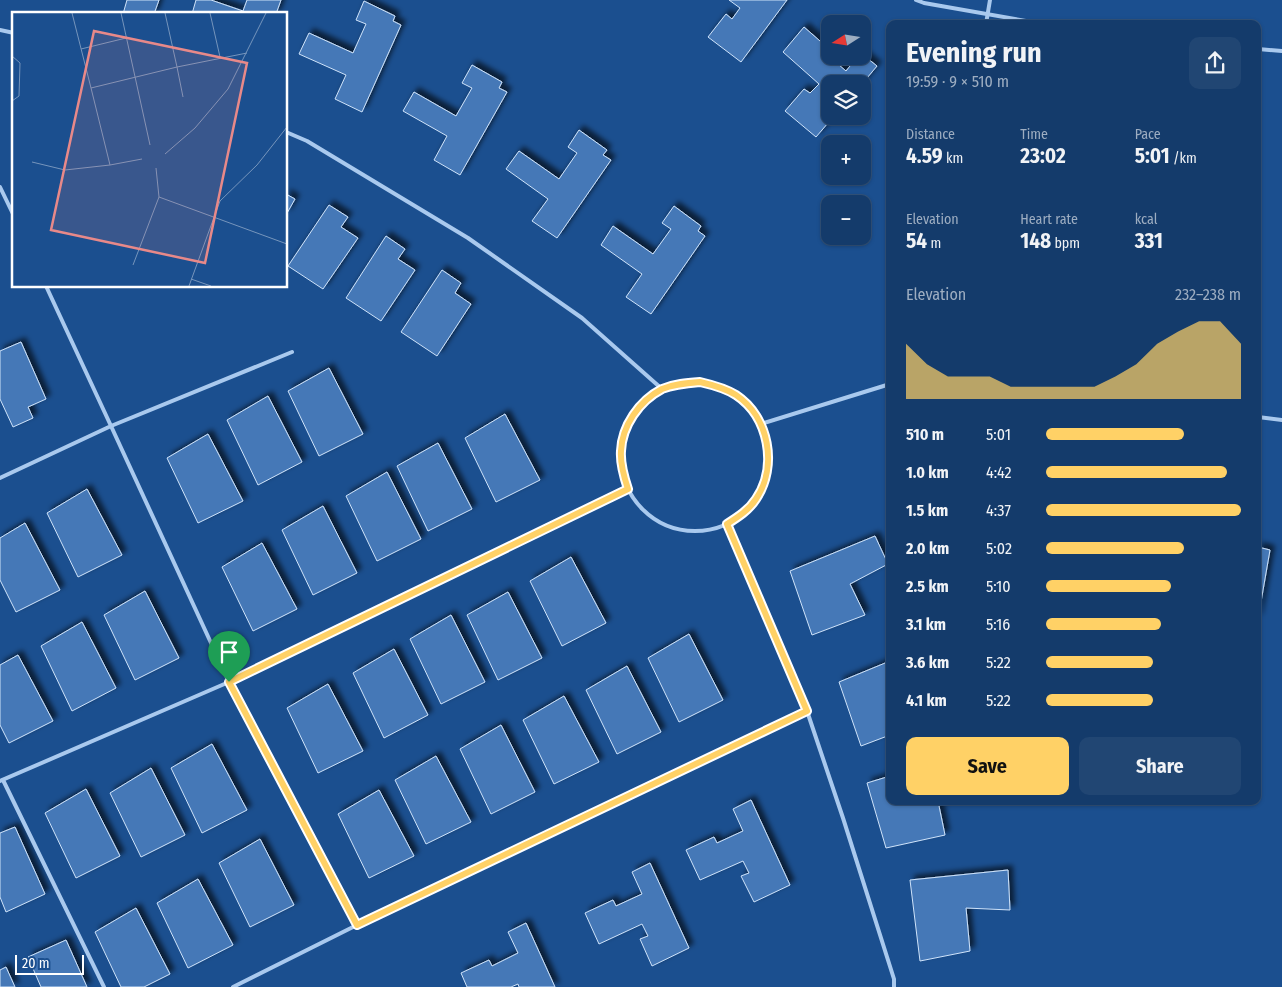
<!DOCTYPE html>
<meta charset="utf-8">
<style>
:root{--surface:#143b6b;--page:#214673;--text:#f1f3f6;--muted:#9dadc1;--line:#33557e;--accent:#ffd166}
body{margin:0;font-family:"Fira Sans Condensed",sans-serif;background:var(--page);color:var(--text);height:100vh;display:flex;flex-direction:column;font-size:19px;white-space:nowrap}
*{box-sizing:border-box;margin:0}
p{font-size:16px;color:var(--muted)}
.icon{flex:none;width:28px;height:28px;fill:none;stroke:currentColor;stroke-width:2;stroke-linecap:round;stroke-linejoin:round}
.map{position:relative;flex:1;overflow:hidden}
.drawer{position:absolute;left:886px;top:20px;width:375px;height:785px;display:flex;flex-direction:column;background:var(--surface);border-radius:10px;box-shadow:0 1px 4px #0004,0 0 0 1px var(--line)}
.drawer>*{flex:none}
.needle{width:32px;rotate:258deg}
.fabs{position:absolute;left:821px;top:15px;display:grid;gap:10px}
.fabs a{display:grid;place-items:center;width:50px;height:50px;border-radius:10px;background:var(--surface);box-shadow:0 1px 4px #0004,0 0 0 1px var(--line);font-size:25px}
.scale{position:absolute;left:15px;bottom:12px;width:69px;box-sizing:border-box;padding-left:5px;border:2px solid #fff;border-top:0;font-size:14px;line-height:18px;white-space:nowrap;color:#fff;-webkit-text-stroke:4px #1b4f8f;paint-order:stroke}
.pin{position:absolute;display:grid;place-items:center;width:42px;height:42px;color:#fff;margin:-51px -21px;border-radius:50% 50% 50% 0;rotate:-45deg;box-shadow:0 0 5px #0007}
.pin .icon{rotate:45deg}
.round{display:grid;place-items:center;flex:none;width:52px;height:52px;border-radius:10px;background:var(--page)}
.overview{display:flex;align-items:center;justify-content:space-between;height:85px;padding:0 20px}
h1{font-size:28px;font-weight:700;line-height:38px}
.figures{display:grid;grid-template-columns:repeat(3,1fr);gap:8px;height:85px;padding:5px 20px}
.figures div{display:grid;align-content:center}
.figures b{font-size:21px;font-weight:700}
.figures small{font-size:14px;font-weight:400}
.figures p{font-size:14px}
.chart{height:140px;padding:10px 20px}
.chart p{display:flex;justify-content:space-between}
.chart svg{width:100%;height:90px;margin-top:5px;fill:var(--accent);opacity:.7}
.button{display:flex;gap:10px;margin-top:auto;padding:10px 20px}
.button a{flex:1;height:58px;border-radius:10px;background:var(--accent);color:#111;font-size:20px;font-weight:700;line-height:58px;text-align:center}
.button a+a{background:var(--page);color:var(--text)}
ul{padding:0 20px;list-style:none;font-size:16px}
li{display:grid;grid-template-columns:80px 60px 1fr;align-items:center;height:38px}
li i{height:12px;border-radius:6px;background:var(--accent)}
.map>svg:first-child{display:block}
</style>
<div class="map">
<svg width="1282" height="987" viewBox="0 0 1282 987">
<defs>
<filter id="shadow"><feDropShadow dx="4.5" dy="-4.5" stdDeviation="2.5" flood-color="#0009"/></filter>
</defs>
<rect width="100%" height="100%" fill="#1b4f8f"/>
<g fill="#4478b7" stroke="#cfe3fa" filter="url(#shadow)">
<polygon points="127,0 159,0 154,14 123,14"/>
<polygon points="196,0 211,0 243,11 247,0 281,0 276,14 192,14"/>
<polygon points="729,0 787,0 741,62 708,37 726,14 732,19 740,8"/>
<polygon points="364,1 395,16 393,21 401,25 362,112 335,99 346,75 299,54 309,33 353,53 366,24 356,20"/>
<polygon points="804,27 828,48 824,52 846,71 858,56 862,56 862,54 877,66 862,84 830,84 830,116 834,116 816,137 785,111 804,89 810,93 819,84 783,52"/>
<polygon points="472,65 502,82 499,88 507,92 460,175 434,160 447,136 403,111 414,92 456,116 472,88 462,83"/>
<polygon points="579,130 607,150 603,155 611,160 557,238 532,221 548,199 506,169 519,151 559,179 577,153 568,147"/>
<polygon points="286,194 295,199 286,215"/>
<polygon points="329,205 348,217 341,227 358,238 323,289 288,266"/>
<polygon points="674,206 701,226 698,231 705,236 651,314 626,297 642,274 601,245 613,226 653,254 671,229 662,223"/>
<polygon points="386,236 405,249 398,259 415,270 381,321 346,298"/>
<polygon points="442,270 461,283 455,293 471,304 437,356 401,332"/>
<polygon points="21,342 46,399 28,407 33,418 13,427 0,399 0,351"/>
<polygon points="329,368 363,434 319,456 288,391"/>
<polygon points="268,396 302,462 258,485 227,420"/>
<polygon points="505,414 540,480 496,502 465,438"/>
<polygon points="208,434 243,501 198,523 167,458"/>
<polygon points="438,443 472,509 428,531 397,466"/>
<polygon points="387,472 421,539 377,561 346,496"/>
<polygon points="87,489 122,555 78,577 47,513"/>
<polygon points="323,506 357,573 313,595 282,530"/>
<polygon points="25,523 60,590 16,612 0,580 0,538"/>
<polygon points="875,536 888,564 850,584 865,615 812,635 790,571"/>
<polygon points="262,543 297,609 253,631 222,567"/>
<polygon points="1258,547 1270,550 1258,619"/>
<polygon points="571,557 606,623 562,646 530,581"/>
<polygon points="145,591 179,658 135,680 104,615"/>
<polygon points="508,592 542,658 498,680 467,615"/>
<polygon points="451,615 485,682 441,704 410,639"/>
<polygon points="82,622 116,688 72,711 41,646"/>
<polygon points="689,634 723,700 679,722 648,658"/>
<polygon points="394,649 428,715 384,738 353,673"/>
<polygon points="18,655 53,721 9,743 0,725 0,665"/>
<polygon points="890,661 890,735 861,746 839,682"/>
<polygon points="627,666 661,732 617,754 586,690"/>
<polygon points="328,684 363,751 318,773 287,708"/>
<polygon points="564,696 599,762 554,784 523,720"/>
<polygon points="501,725 535,792 491,814 460,749"/>
<polygon points="212,744 247,810 202,833 171,768"/>
<polygon points="436,756 471,822 426,844 395,780"/>
<polygon points="151,768 185,835 141,857 110,793"/>
<polygon points="890,776 890,801 951,801 939,806 945,835 886,848 867,783"/>
<polygon points="86,789 120,856 76,878 45,813"/>
<polygon points="379,790 414,856 369,878 338,814"/>
<polygon points="751,800 790,885 754,902 741,876 749,873 743,861 700,880 686,850 714,837 717,843 743,831 733,809"/>
<polygon points="15,827 45,894 6,912 0,897 0,833"/>
<polygon points="260,839 294,905 250,927 219,863"/>
<polygon points="650,863 689,948 652,966 640,939 648,936 642,924 599,944 585,913 613,900 616,906 642,894 632,872"/>
<polygon points="1008,870 1010,910 966,908 970,951 920,961 910,880"/>
<polygon points="198,879 233,945 188,968 157,903"/>
<polygon points="136,908 170,974 144,987 121,987 95,932"/>
<polygon points="526,923 555,987 519,987 518,984 511,987 467,987 461,973 489,960 492,966 518,953 508,932"/>
<polygon points="66,940 87,987 41,987 28,957"/>
<polygon points="6,967 15,987 0,987 0,970"/>
</g>
<g fill="none" stroke-linecap="round" stroke-linejoin="round">
<g stroke="#a9c9ee" stroke-width="4">
<polyline points="916,0 924,3 1043,24"/>
<polyline points="986,24 990,0"/>
<polyline points="0,30 14,33"/>
<polyline points="1258,49 1282,51"/>
<polyline points="286,132 307,141 468,238 582,318 662,389"/>
<polyline points="0,187 14,216"/>
<polyline points="292,352 111,426 229,682 357,925 807,711 727,524"/>
<circle cx="695" cy="457" r="74"/>
<polyline points="1258,417 1282,420"/>
<polyline points="761,424 890,384"/>
<polyline points="0,478 111,426 46,286"/>
<polyline points="807,711 843,818 894,979 894,987"/>
<polyline points="3,780 104,987"/>
<polyline points="0,781 229,682 628,489"/>
<polyline points="233,987 357,925"/>
</g>
</g>
<g fill="none" stroke-linecap="round" stroke-linejoin="round">
<g stroke="#fff" stroke-width="10">
<path id="route" d="M700 382C713 385 725 388 736 395 769 417 778 466 756 499 749 510 738 517 727 524L807 711 357 925 229 682 628 489C624 477 620 464 621 451 622 426 639 401 662 389 674 384 687 383 700 382Z"/>
</g>
<use href="#route" stroke="#ffd166" stroke-width="6"/>
</g>
<g transform="translate(12 12)">
<rect width="275" height="275" fill="#1b4f8f"/>
<path fill="none" stroke="#7695bc" stroke-width="1" d="M60 1 79 76M109 1 138 133M153 1 165 55 235 41M198 1 208 45M69 37 114 26M0 44 8 51 7 84 0 89M153 142 183 116 216 77 254 1M130 147 98 153 79 76 165 55 171 85M20 150 53 158 98 153M147 185 275 232M121 253 147 185 144 156M179 267 199 274M177 274 208 189 245 153 275 115"/>
<path fill="#e88989" fill-opacity="0.15" stroke="#e88989" stroke-width="2.5" d="M82 19 235 51 193 251 39 218Z"/>
<rect width="275" height="275" fill="none" stroke="#fff" stroke-width="2.5"/>
</g>
</svg>
<div class="fabs">
<a><svg class="needle" viewBox="-14 -14 28 28"><path d="M0-13l5 13h-10z" fill="#e53935"/><path d="M0 13l5-13h-10z" fill="#9dadc1"/></svg></a>
<a><svg class="icon" aria-label="layers" viewBox="0 0 24 24"><path d="M12 4l9 5-9 5-9-5zM3 14l9 5 9-5"/></svg></a>
<a>+</a>
<a>−</a>
</div>
<div class="scale">20 m</div>
<div class="pin" style="left:229px;top:682px;background:#1e9e55"><svg class="icon" aria-label="arrive" viewBox="0 0 24 24"><path d="M6 21V4h12l-3 4 3 4H6"/></svg></div>
<section class="drawer">
<div class="overview"><div><h1>Evening run</h1><p>19:59 · 9 × 510 m</p></div><a class="round"><svg class="icon" aria-label="share" viewBox="0 0 24 24"><path d="M12 15V3M7 8l5-5 5 5M5 13v7h14v-7"/></svg></a></div>
<div class="figures">
<div><p>Distance</p><b>4.59<small> km</small></b></div>
<div><p>Time</p><b>23:02</b></div>
<div><p>Pace</p><b>5:01<small> /km</small></b></div>
</div>
<div class="figures">
<div><p>Elevation</p><b>54<small> m</small></b></div>
<div><p>Heart rate</p><b>148<small> bpm</small></b></div>
<div><p>kcal</p><b>331</b></div>
</div>
<div class="chart"><p><span>Elevation</span>232–238 m</p>
<svg viewBox="0 0 160 44" preserveAspectRatio="none"><path d="M0 44V17L10 27L20 33L30 33L40 33L50 38L60 38L70 38L80 38L90 38L100 33L110 27L120 17L130 11L140 6L150 6L160 17V44z"/></svg>
</div>
<ul>
<li><b>510 m</b>5:01<i style="width:71%"></i></li>
<li><b>1.0 km</b>4:42<i style="width:93%"></i></li>
<li><b>1.5 km</b>4:37<i style="width:100%"></i></li>
<li><b>2.0 km</b>5:02<i style="width:71%"></i></li>
<li><b>2.5 km</b>5:10<i style="width:64%"></i></li>
<li><b>3.1 km</b>5:16<i style="width:59%"></i></li>
<li><b>3.6 km</b>5:22<i style="width:55%"></i></li>
<li><b>4.1 km</b>5:22<i style="width:55%"></i></li>
</ul>
<div class="button"><a>Save</a><a>Share</a></div>
</section>
</div>
